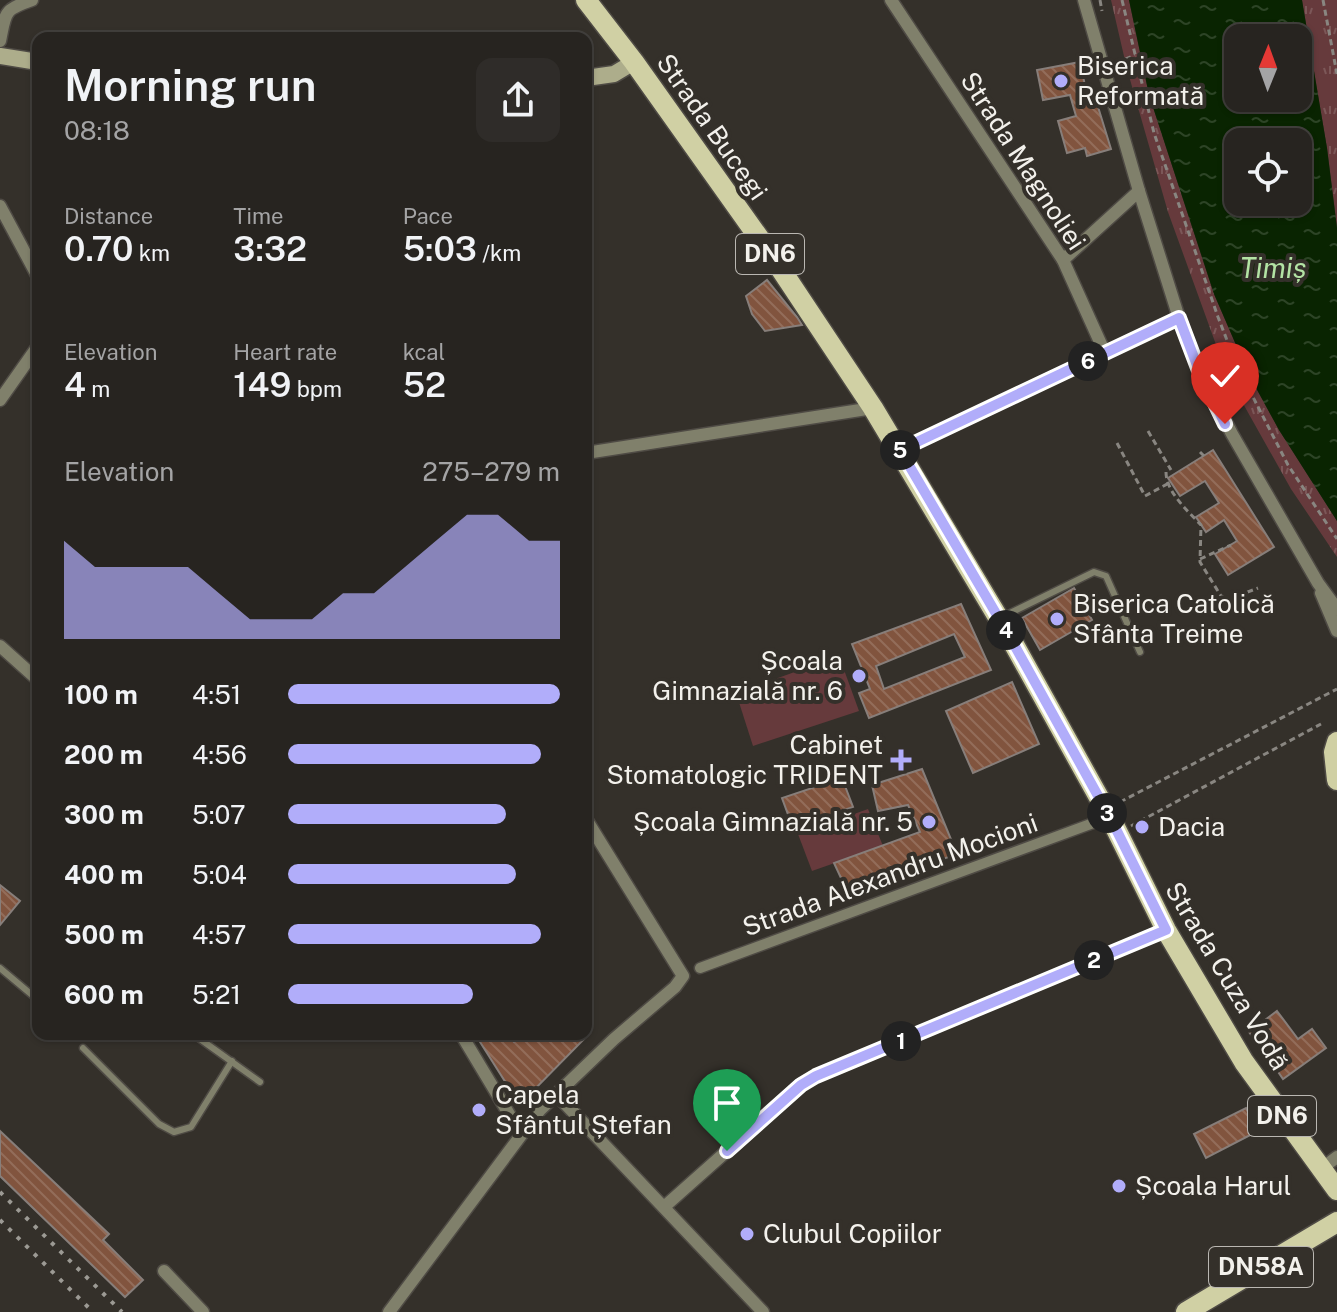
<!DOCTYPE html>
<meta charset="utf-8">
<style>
:root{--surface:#272420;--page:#2f2c29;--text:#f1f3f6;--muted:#a4a4a5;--line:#43413e;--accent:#b1adfa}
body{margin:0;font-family:"Public Sans",sans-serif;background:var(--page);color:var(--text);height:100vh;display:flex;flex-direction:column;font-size:30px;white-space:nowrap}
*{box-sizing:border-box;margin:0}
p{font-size:26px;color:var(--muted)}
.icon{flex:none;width:44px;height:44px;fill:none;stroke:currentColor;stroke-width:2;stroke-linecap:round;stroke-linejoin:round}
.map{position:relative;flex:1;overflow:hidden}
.drawer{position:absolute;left:32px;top:32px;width:560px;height:1008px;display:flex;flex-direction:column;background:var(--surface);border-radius:16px;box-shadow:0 2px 6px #0004,0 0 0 2px var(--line)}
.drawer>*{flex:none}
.needle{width:52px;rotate:1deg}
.tools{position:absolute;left:1224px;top:24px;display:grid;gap:16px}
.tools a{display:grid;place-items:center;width:88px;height:88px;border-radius:16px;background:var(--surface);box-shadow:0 2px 6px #0004,0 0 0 2px var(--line);font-size:40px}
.pin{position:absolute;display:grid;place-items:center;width:68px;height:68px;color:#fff;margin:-82px -34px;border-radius:50% 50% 50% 0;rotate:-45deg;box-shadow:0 0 8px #0007}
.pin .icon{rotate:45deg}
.km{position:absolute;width:40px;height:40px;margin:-20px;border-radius:50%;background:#222;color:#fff;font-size:22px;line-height:40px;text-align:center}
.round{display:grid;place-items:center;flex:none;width:84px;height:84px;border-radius:16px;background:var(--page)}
.headline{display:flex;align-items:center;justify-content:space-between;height:136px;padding:0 32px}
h1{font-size:44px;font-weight:600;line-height:60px}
.metrics{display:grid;grid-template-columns:repeat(3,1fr);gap:12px;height:136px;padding:8px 32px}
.metrics div{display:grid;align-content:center}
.metrics b{font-size:34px;font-weight:600}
.metrics small{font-size:22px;font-weight:400}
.metrics p{font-size:22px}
.chart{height:224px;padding:16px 32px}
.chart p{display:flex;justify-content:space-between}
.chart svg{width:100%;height:144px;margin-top:8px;fill:var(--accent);opacity:.7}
ul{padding:0 32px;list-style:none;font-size:26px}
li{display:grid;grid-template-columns:128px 96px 1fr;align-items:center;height:60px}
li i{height:20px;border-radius:10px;background:var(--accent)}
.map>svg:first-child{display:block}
</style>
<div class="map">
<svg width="1337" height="1312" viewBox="0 0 1337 1312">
<defs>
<pattern id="grass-tufts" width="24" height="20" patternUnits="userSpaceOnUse" patternTransform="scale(2)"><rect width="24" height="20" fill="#663a3c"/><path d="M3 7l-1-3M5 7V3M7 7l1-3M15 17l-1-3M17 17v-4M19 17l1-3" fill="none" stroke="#7c5758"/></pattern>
<pattern id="water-ripples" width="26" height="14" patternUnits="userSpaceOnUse" patternTransform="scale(2)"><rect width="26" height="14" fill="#092401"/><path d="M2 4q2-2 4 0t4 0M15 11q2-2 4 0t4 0" fill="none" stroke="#2d4426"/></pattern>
<pattern id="building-back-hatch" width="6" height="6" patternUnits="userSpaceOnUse" patternTransform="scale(2)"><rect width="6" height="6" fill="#81543e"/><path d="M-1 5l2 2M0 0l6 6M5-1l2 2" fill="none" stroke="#936d5a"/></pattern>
</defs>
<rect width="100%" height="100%" fill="#34302a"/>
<g fill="url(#grass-tufts)">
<polygon points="1111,0 1129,0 1149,95 1214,294 1249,375 1279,430 1337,521 1337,557 1291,489 1227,375 1168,212 1127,69"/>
<polygon points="1302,0 1337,0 1337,228 1327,148"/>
</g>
<g fill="#663a3c">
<polygon points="839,656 859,711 753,746 736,693"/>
<polygon points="868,809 883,846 812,871 798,834"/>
</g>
<path fill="url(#water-ripples)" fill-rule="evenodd" d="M1129 0H1302L1327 148 1337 228V521L1279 430 1249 375 1214 294 1149 95ZM1238 38H1298V98H1238ZM1238 142H1298V202H1238Z"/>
<g fill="url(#building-back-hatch)" stroke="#877e7a" stroke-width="2" fill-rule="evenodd">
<polygon points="1080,62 1088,100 1095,97 1111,149 1087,156 1085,148 1067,153 1058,121 1076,116 1070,95 1043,100 1037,70"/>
<polygon points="767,280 797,317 802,325 765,331 752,314 746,296"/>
<polygon points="1213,450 1274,547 1228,575 1215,554 1237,541 1224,520 1206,532 1196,517 1219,503 1205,481 1180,496 1168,478"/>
<polygon points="1074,588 1092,620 1040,650 1022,618"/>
<path d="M961 604 991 670 869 718 859 693 870 689 852 644ZM954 634 965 657 884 689 876 666Z"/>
<polygon points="1012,682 1039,744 973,773 946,711"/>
<polygon points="922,769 957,854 848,893 834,863 920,832 908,805 878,811 872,785"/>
<polygon points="842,778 853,807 793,828 782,798"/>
<polygon points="0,885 20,901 0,925"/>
<polygon points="1277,1011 1298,1039 1312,1029 1326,1048 1283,1079 1270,1060 1274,1057 1259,1037 1255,1040 1249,1032"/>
<polygon points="475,1034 508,1034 514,1042 524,1035 529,1040 536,1034 589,1034 528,1096 513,1094"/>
<circle cx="479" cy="1110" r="8"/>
<polygon points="1246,1108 1258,1131 1206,1158 1194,1134"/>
<polygon points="0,1131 109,1234 103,1240 143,1280 125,1297 0,1176"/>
</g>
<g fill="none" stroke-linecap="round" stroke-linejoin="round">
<g stroke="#4f4b45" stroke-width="9">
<g id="service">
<polyline points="1002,617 1094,572 1106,576 1140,652"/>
<polyline points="0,968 38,1000"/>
<polyline points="193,1034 260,1082"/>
<polyline points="83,1048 159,1124 174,1132 191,1127 232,1061"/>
</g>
</g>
<g stroke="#4f4b45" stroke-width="13">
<polyline id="pedestrian" points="700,968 1096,822"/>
</g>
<g stroke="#4f4b45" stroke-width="15">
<g id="minor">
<polyline points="891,0 1063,260 1105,353"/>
<polyline points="1084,0 1139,191 1179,318 1198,368 1232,434 1318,583 1337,609"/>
<path d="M0 41C6 12 3 10 32 0"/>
<polyline points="0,206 38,277"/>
<polyline points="1063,260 1139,191"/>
<polyline points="0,400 38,346"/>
<polyline points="900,450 1179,318"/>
<polyline points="586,453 873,408"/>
<polyline points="1321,593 1337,631"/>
<polyline points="0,646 38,680"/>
<polyline points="461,1034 521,1134"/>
<polyline points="556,1094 763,1312"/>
<polyline points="1321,1169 1337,1157"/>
<polyline points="664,1207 801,1085 816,1076 1166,930"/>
<polyline points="164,1271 203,1312"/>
<polyline points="389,1312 540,1110 614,1039 675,987 683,976 586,819"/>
</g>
</g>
<g stroke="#4f4b45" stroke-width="19">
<g id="secondary">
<polyline points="0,56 38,62"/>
<polyline points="586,78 614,74 634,62"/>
</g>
</g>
<g stroke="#4f4b45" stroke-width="23">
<g id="primary">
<polyline points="586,0 634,62 774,259 873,408 1011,639 1112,821 1166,930 1244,1062 1337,1190"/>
<polyline points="1337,742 1334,752 1337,780"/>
<polyline points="1186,1312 1337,1222"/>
</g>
</g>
<g stroke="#898681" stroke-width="3" stroke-dasharray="6 4" stroke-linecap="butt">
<polyline points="1100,0 1102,11"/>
<polyline points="1122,0 1154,133 1218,317 1237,366 1288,465 1337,539"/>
<polyline points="1323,0 1337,74"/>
<polyline points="1116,63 1135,55"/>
<polyline points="1148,431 1171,470"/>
<polyline points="1117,443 1145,496 1169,483"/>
<polyline points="1200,452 1204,456"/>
<path d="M1166 472C1166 492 1188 511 1201 525L1200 562 1221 596 1230 599 1258 588"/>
<polyline points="1200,559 1231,545"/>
<polyline points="1120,802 1337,689"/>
<polyline points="1131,826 1321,724"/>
</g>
<use href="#service" stroke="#80806b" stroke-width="6"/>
<use href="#pedestrian" stroke="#80806b" stroke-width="10"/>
<use href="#minor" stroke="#80806b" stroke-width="12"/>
<use href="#secondary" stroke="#adad8b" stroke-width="16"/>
<use href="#primary" stroke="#d0d0a4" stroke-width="20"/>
<g stroke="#9c9a94" stroke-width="4" stroke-dasharray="4 8" stroke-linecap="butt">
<polyline points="0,1192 122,1312"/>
<polyline points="0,1220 93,1312"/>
</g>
</g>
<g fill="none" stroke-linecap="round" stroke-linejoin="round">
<g stroke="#fff" stroke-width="16">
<polyline id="route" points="727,1151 801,1085 816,1076 1166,930 1112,821 1011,639 900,450 1179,318 1198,368 1225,424"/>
</g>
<use href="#route" stroke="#b1adfa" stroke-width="10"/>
</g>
<g fill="#b1adfa" stroke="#34302a" stroke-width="3">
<circle cx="1061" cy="81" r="8"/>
<circle cx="1057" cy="619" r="8"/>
<circle cx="859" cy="676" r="8"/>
<path d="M897 748h8v8h8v8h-8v8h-8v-8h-8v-8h8z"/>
<circle cx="929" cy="822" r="8"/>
<circle cx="1142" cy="827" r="8"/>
<circle cx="479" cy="1110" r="8"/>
<circle cx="1119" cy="1186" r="8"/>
<circle cx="747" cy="1234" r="8"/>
</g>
<g text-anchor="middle" stroke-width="8" stroke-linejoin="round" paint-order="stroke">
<g fill="#34302a" stroke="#bab7b2" stroke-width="2">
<rect x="736" y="234" width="68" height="40" rx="6"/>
<rect x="1248" y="1096" width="68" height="40" rx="6"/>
<rect x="1209" y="1247" width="104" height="40" rx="6"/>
</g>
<g font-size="24" font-weight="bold" fill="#f3f1ec">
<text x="770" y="262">DN6</text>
<text x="1282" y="1124">DN6</text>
<text x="1261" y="1275">DN58A</text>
</g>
<g font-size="26" fill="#f3f1ec" stroke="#34302a" text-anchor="start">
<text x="1077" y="75">Biserica<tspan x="1077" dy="30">Reformată</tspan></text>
<text x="1073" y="613">Biserica Catolică<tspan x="1073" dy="30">Sfânta Treime</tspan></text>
<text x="843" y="670" text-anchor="end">Școala<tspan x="843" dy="30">Gimnazială nr. 6</tspan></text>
<text x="883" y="754" text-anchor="end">Cabinet<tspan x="883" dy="30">Stomatologic TRIDENT</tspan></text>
<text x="913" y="831" text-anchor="end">Școala Gimnazială nr. 5</text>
<text x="1158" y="836">Dacia</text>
<text x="495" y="1104">Capela<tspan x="495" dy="30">Sfântul Ștefan</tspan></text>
<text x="1135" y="1195">Școala Harul</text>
<text x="763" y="1243">Clubul Copiilor</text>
</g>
<g font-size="26" fill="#f3f1ec" stroke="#34302a">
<text transform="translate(712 127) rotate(55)" y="9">Strada Bucegi</text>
<text transform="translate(1023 161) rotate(57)" y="9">Strada Magnoliei</text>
<text transform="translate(890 875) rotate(-20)" y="9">Strada Alexandru Mocioni</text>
<text transform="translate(1227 976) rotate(59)" y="9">Strada Cuza Vodă</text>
</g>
<g font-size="28" font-style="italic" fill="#b3e3a4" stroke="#34302a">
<text x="1273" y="278">Timiș</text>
</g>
</g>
</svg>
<div class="tools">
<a><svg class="needle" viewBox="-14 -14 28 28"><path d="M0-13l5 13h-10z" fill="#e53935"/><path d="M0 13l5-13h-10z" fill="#a4a4a5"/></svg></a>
<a><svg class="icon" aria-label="locate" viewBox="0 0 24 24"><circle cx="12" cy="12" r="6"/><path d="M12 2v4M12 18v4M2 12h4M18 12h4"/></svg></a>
</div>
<div class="pin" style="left:727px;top:1151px;background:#1e9e55"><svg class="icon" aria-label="arrive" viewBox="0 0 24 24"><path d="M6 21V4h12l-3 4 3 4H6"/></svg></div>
<div class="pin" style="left:1225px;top:424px;background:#d93025"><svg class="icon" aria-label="check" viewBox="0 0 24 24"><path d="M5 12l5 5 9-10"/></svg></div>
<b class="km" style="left:901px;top:1041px">1</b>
<b class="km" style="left:1094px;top:960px">2</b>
<b class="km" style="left:1107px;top:813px">3</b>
<b class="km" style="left:1006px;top:630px">4</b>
<b class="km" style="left:900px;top:450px">5</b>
<b class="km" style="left:1088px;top:361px">6</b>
<section class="drawer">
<div class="headline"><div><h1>Morning run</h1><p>08:18</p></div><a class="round"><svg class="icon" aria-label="share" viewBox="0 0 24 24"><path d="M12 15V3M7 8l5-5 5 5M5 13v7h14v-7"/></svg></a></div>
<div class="metrics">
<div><p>Distance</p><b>0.70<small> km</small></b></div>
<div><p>Time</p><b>3:32</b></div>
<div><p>Pace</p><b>5:03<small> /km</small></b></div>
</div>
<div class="metrics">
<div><p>Elevation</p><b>4<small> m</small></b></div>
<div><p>Heart rate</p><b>149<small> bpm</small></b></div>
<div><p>kcal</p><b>52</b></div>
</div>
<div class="chart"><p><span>Elevation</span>275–279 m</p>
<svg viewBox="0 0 160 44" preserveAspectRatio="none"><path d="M0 44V14L10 22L20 22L30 22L40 22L50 30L60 38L70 38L80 38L90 30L100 30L110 22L120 14L130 6L140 6L150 14L160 14V44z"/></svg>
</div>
<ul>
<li><b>100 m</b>4:51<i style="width:100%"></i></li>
<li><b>200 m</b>4:56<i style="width:93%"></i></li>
<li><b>300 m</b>5:07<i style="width:80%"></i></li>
<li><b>400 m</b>5:04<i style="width:84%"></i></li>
<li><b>500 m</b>4:57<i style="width:93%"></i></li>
<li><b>600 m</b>5:21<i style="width:68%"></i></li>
</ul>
</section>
</div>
